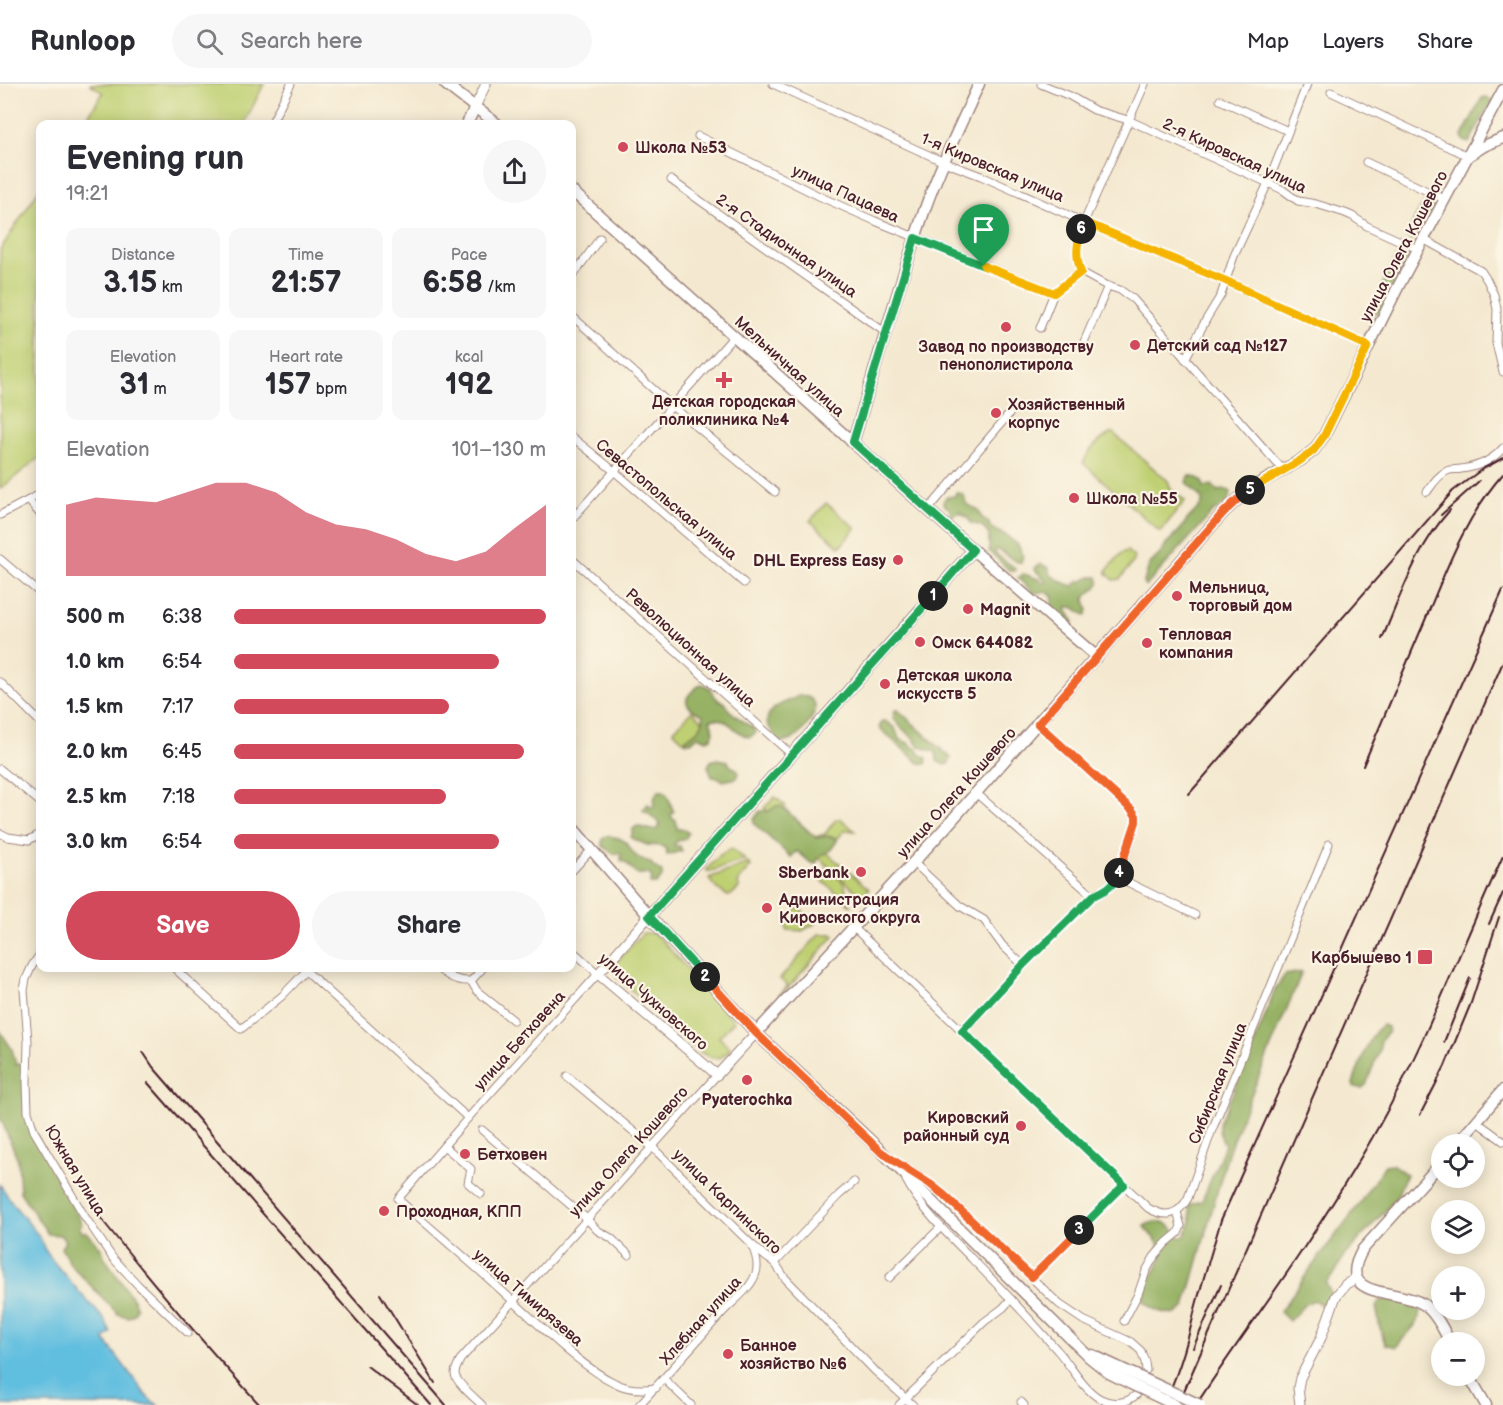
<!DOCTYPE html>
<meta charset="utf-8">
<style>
:root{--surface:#fff;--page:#f7f7f7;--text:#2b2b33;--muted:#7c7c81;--line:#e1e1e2;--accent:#d1495b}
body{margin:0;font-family:"Balsamiq Sans",sans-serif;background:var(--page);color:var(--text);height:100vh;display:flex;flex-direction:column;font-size:22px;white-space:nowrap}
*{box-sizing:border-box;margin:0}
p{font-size:20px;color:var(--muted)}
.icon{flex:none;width:33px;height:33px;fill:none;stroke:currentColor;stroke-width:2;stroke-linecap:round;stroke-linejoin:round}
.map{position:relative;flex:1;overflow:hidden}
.panel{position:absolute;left:36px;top:36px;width:540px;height:852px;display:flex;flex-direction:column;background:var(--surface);border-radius:12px;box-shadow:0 3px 15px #0003}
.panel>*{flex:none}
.buttons{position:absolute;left:1431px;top:1050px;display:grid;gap:12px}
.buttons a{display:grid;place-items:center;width:54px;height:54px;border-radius:50%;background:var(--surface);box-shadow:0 3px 15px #0003;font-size:30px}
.pin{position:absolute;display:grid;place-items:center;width:51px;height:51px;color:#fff;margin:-62px -26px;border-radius:50% 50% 50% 0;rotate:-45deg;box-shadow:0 0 6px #0007}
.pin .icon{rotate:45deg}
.km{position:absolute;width:30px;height:30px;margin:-15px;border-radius:50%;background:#222;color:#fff;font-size:16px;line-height:30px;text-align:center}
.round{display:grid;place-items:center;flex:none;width:63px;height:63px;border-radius:32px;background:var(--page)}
.head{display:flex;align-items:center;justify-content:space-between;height:102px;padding:0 30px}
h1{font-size:33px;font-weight:700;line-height:45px}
.stats{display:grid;grid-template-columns:repeat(3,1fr);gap:9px;height:102px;padding:6px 30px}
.stats div{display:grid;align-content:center;border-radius:12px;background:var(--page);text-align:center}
.stats b{font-size:30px;font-weight:700}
.stats small{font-size:16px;font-weight:400}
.stats p{font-size:16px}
.chart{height:168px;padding:12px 30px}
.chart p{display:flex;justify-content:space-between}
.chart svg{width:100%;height:108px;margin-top:6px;fill:var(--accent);opacity:.7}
.cta{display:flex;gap:12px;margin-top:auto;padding:12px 30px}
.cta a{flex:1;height:69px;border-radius:36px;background:var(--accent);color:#fff;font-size:24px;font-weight:700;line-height:69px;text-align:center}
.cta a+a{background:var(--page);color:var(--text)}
ul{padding:0 30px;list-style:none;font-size:20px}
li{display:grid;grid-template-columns:96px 72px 1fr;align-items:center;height:45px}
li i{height:15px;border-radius:8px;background:var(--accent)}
header{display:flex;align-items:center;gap:36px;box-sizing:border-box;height:84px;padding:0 30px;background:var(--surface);border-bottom:2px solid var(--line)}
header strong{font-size:28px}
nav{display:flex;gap:33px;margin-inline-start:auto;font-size:21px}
.search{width:420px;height:54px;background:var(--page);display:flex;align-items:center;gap:15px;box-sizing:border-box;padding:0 21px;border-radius:33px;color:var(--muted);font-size:22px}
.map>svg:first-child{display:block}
</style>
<header>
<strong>Runloop</strong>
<div class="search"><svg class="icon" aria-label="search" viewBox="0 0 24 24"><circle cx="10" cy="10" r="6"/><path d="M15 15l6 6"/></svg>Search here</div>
<nav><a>Map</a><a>Layers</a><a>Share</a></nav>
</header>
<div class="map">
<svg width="1503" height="1321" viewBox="0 0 1503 1321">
<rect width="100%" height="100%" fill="#fcf5e5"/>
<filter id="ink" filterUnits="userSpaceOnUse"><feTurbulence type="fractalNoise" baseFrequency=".0167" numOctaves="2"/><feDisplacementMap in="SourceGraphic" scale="12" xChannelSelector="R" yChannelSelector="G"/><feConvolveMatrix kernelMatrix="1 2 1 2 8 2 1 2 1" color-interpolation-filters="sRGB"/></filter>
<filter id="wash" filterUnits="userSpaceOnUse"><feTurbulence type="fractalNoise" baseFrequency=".008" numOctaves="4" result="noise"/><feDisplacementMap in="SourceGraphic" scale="24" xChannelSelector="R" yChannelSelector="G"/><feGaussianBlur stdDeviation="1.35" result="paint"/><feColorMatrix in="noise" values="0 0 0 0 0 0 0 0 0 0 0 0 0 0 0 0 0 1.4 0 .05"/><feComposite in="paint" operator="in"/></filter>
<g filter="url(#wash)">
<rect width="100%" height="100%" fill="#f4e9d0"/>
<g fill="#bfd073" stroke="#84784f" stroke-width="1.5">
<polygon points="90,0 264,0 244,40 83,40 103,9"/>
<polygon points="40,104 40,373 0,405 0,166"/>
<path d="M1112 348 1168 397 1171 405 1185 417 1160 448 1083 379C1085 376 1086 373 1088 370 1093 360 1104 354 1112 348Z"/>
<polygon points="826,419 856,444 840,463 810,437"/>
<polygon points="1127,467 1134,473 1134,477 1120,495 1114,496 1107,490 1107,486 1122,469"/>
<polygon points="692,627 705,639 686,659 673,647"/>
<polygon points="775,713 786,722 784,724 815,753 825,750 836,735 841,735 855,747 845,746 826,768 869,805 862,813 764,724"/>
<polygon points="730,765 732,765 745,776 708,788 706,786 720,771"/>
<path d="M748 779 751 782 738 797 739 804 731 811 728 812C720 807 712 802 709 794Z"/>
<polygon points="826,785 828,785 844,799 850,821 818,793"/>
<polygon points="798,823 816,839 802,847 787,846 786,837"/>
<polygon points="643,849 652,849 659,853 734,937 719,953 731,965 720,974 711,973 699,968 617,893 614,885 617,877"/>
<polygon points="819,850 833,850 834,852 781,912 779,911 788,902 780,895"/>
</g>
<g fill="#97b265" stroke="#706848" stroke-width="1.5">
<polygon points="1487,13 1492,17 1469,59 1464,57 1462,52 1482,14"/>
<path d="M1432 112 1436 114 1437 117 1418 152 1412 156 1407 153C1413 139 1420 121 1432 112Z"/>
<path d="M1403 165 1408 166 1409 171 1380 228 1375 230 1372 229C1375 215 1394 173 1403 165Z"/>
<path d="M1189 392C1196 391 1203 396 1204 403L1212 401 1218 407C1223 406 1226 404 1231 408 1230 417 1223 423 1214 427L1146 502 1144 501V498L1149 481 1162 468 1166 460 1180 446 1187 436 1202 420V415L1186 398Z"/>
<path d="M956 408 964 411 966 420 978 426 982 434 988 438 991 444 1007 452 1018 461 1023 471 1021 479C1008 476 1007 469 996 465L995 467 996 470 1015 484V487H1010L989 467C990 461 988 457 989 451L982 442 971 439 968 434 959 428 952 432H950C950 425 950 424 944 421L943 418 946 413 955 412Z"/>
<path d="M1041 480 1049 484 1050 490 1062 498 1073 502 1080 496 1082 498 1089 493H1098L1099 499C1094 509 1090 506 1085 514L1088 526 1086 531C1078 530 1076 520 1067 524L1066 526 1074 538 1070 541 1051 527 1053 512 1046 508 1034 509 1018 494 1023 490C1031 492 1039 494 1044 499L1046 497 1035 486V483Z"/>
<path d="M702 600 709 603 716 614 725 619 729 626 745 639 754 644 756 649 750 653C736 652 728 630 710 636L714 648 711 654 707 656 698 652 691 658H686L685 656C694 649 705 644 703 631 699 629 689 625 687 619 684 612 697 603 702 600Z"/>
<path d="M800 611C802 612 809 613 810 614 825 624 802 649 792 656 787 658 783 658 778 658L770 644 768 643C762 622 788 619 800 611Z"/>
<path d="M895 626H898L951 674 948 680 944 681 937 677 936 668 918 662C912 650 913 655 904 646 900 643 897 638 893 634Z"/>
<polygon points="882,637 885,637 895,644 899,655 908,659 917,666 920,671 926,673 927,675 926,680 919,679 879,644"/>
<polygon points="718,675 728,677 730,682 737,685 739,689 737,694 723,697 719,694 712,693 708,682 711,677"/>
<path d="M659 707H664C670 713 670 721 674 728L671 731 672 734 676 736 677 745H684L688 749 686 754 676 758 674 762H680L682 767 667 771 666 765 662 762 647 761 631 754 633 745 637 742 651 746 657 745 660 740 657 736 652 734 651 731 643 726 648 720 652 725 653 724 655 711Z"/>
<polygon points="776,722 781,722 816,754 827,752 836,754 837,757 830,767 820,772 816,779 811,779 797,767 791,773 754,740 754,735 760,727 769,727"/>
<polygon points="609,752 619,754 626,758 633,769 640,775 650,778 654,783 662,788 662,793 656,800 650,800 652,794 649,790 637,790 625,778 621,777 621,769 613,770 603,762 602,758 604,753"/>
<path d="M1302 888 1245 1026 1228 1069 1185 1223 1176 1230C1161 1229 1154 1227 1143 1216L1145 1205 1162 1174 1158 1159 1144 1142C1161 1133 1169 1138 1179 1153H1184L1191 1138 1189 1121 1202 1117 1225 1061C1217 1047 1216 1041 1225 1027L1262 940 1275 905 1285 891Z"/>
<path d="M1382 941 1387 943 1388 947 1381 957 1379 967 1366 1001 1362 1004 1354 1003 1353 1000C1358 984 1369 950 1382 941Z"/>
<polygon points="0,947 12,965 16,981 24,979 27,1032 82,1140 79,1143 83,1149 86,1147 100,1163 106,1176 133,1215 137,1224 134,1230 128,1233 118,1230 71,1181 61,1164 65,1157 60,1151 48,1150 20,1108 18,1076 0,1033"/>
<polygon points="1392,1080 1406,1090 1396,1115 1344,1172 1335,1189 1326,1199 1332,1212 1329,1220 1325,1223 1314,1216 1305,1220 1289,1237 1280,1228 1313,1181 1357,1123 1385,1081"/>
<path d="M1381 1216C1396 1216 1413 1214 1421 1228L1416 1240 1396 1263 1385 1260 1380 1244 1376 1222Z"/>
</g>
<polygon fill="#60bedf" stroke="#556e85" stroke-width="1.5" points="0,1101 14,1121 38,1151 45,1166 53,1177 81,1210 104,1235 111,1249 104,1255 149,1315 158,1321 0,1321"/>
</g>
<g filter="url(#ink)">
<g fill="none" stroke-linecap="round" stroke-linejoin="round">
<g stroke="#9f847e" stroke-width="9">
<g id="minor">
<polyline points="773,0 944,78 981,92 1084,138 1226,197 1368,262"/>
<polyline points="1041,0 1070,12 1094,26 1128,36 1268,99 1283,106 1298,117 1316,120 1345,129 1352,132 1367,142 1418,165"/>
<polyline points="1331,8 1468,72"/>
<polyline points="1220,16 1288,47"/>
<polyline points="271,40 291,0"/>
<polyline points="698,52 821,113 875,137 1054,209"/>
<polyline points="1366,78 1444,115"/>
<polyline points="671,96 886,249"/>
<polyline points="1423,155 1481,187 1487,196 1494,211 1497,225 1496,259 1503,288"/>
<polyline points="1081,188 1105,201 1120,206 1133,215 1283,386"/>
<polyline points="572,193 600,154"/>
<polyline points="572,232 672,322 775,408"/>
<path d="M1040 244 1054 209 1081 188C1074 170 1078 155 1084 138L1145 0"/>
<polyline points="1084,258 1108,202"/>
<polyline points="1185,275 1207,234 1221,211 1234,172 1268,99 1307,0"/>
<polyline points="572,353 614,387 744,499"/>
<path d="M1427 408C1432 401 1438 391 1447 387 1451 385 1456 386 1461 385 1478 383 1492 377 1503 364"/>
<polyline points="29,417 40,430"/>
<polyline points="928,426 1010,329"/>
<polyline points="0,431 40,410"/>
<polyline points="572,435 734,252"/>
<polyline points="0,475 40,509"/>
<polyline points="572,475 792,671"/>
<polyline points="0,598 40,638"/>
<polyline points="0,685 40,718"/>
<polyline points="976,709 1093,812"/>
<polyline points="0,749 8,753 29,756 40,750"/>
<polyline points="913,778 960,822 984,836 1002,861 1023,881"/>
<polyline points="572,787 592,765"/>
<polyline points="1117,793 1195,831"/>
<path d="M853 843 1148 1124C1165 1134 1178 1132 1188 1114L1212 1046 1329 760"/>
<path d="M572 866 598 890 468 1034 398 1115C437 1150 477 1183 515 1219 544 1245 581 1283 615 1299 628 1306 642 1306 656 1304"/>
<polyline points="40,870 32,882 26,895 24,906 28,957 27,999 28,1028 34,1047 85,1133 112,1173 138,1201 188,1249"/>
<polyline points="174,884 241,945 282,912 306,887"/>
<polyline points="303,884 468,1034"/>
<path d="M437 884C448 892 456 898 471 897L477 907 513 936"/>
<polyline points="471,897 483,884"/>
<path d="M962 947 1023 881 1093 812C1099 809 1106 807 1111 802 1123 790 1131 755 1136 738V732L1132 726 1038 640"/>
<polyline points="567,992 651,1062 751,1160 766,1173 775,1179 785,1194 876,1288 913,1321"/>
<polyline points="1477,1038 1503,1057"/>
<polyline points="482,1046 587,1135 597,1146 611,1154 629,1171"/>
<polyline points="444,1062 471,1085 468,1099 481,1110"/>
<polyline points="902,1082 930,1100 959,1124 1059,1220 1083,1236 1131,1258 1141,1267 1145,1278 1146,1286"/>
<path d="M906 1096C922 1127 949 1151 973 1176 1002 1205 1030 1235 1057 1266 1070 1280 1082 1304 1099 1314 1112 1321 1127 1320 1137 1310"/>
<polyline points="775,1179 839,1111 854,1098"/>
<polyline points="1031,1193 1124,1101"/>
<polyline points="889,1194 941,1143"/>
<polyline points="1124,1237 1138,1210 1146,1187 1154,1173 1166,1159 1178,1149 1181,1142 1177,1128"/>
<polyline points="664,1295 691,1321"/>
<polyline points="1021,1318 1024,1321"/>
<path d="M482 1321C476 1315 456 1299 455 1290 455 1285 458 1281 460 1276L717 991"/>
<path d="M639 1321C668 1290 695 1259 723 1228 734 1216 751 1205 756 1189 759 1180 756 1171 752 1162"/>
<polyline points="899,1321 984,1238 1003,1224 1011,1215"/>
</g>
</g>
<g stroke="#9f847e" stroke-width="11">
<g id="tertiary">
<polyline points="475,23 486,0"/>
<polyline points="649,832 598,890 717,991 756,949"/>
<polyline points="1300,1321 1298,1304 1300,1294 1321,1254 1336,1212 1346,1200 1357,1194"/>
</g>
</g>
<g stroke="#9f847e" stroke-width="13">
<g id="secondary">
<path d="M853 358C877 279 899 199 926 122 941 80 961 40 979 0"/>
<polyline points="1457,1060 1503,1006"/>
<path d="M1442 1078 1363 1165C1333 1216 1397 1204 1423 1220 1436 1229 1443 1245 1450 1258"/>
<polyline points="1469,1292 1486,1321"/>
</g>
</g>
<g stroke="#9f847e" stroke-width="13">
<g id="primary">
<polyline points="445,0 497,40"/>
<polyline points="467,40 475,23"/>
<polyline points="1468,72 1484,62 1503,54"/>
<polyline points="572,107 973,466 1097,573"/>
<polyline points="572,743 649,832 756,949 875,1061 1088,1272 1109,1289 1131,1300"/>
<polyline points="649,832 973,466"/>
<polyline points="756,949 945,744 1223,429 1238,415 1253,403 1301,376 1314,366 1324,352 1398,203 1503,6"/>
<polyline points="1092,1271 1135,1291"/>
</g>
</g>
<use href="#minor" stroke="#fff" stroke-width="7"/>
<use href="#tertiary" stroke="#fff" stroke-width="9"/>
<use href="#secondary" stroke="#fff" stroke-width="10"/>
<use href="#primary" stroke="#fff" stroke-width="10"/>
<g stroke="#4a1f2b" stroke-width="2">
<polyline points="1441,431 1479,397"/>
<path d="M1382 555C1401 511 1417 462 1450 426"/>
<path d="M1363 682C1384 633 1405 584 1426 534 1447 483 1466 432 1503 390"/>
<polyline points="1189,710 1453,407 1481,386 1503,374"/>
<polyline points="1489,840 1503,809"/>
<polyline points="1444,958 1470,894"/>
<polyline points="143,968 153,983 446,1321"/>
<polyline points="148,999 431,1321"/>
<polyline points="1420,1031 1445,982 1471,919 1499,833"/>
<path d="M91 1122C145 1190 201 1257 260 1321"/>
<polyline points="380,1210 435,1299"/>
<polyline points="1193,1264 1221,1201"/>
<polyline points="367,1282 418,1321"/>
<path d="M1163 1321C1178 1292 1187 1261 1194 1229 1202 1198 1212 1167 1221 1136L1503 506"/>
<polyline points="1176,1321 1184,1307 1503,578"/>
<path d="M1196 1321C1229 1270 1265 1222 1299 1171 1327 1129 1355 1085 1380 1040 1428 954 1462 861 1503 772"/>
</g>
<g stroke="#9f847e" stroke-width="13" stroke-linecap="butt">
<g id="primary-bridge">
<polyline points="1135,1291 1200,1321"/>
<polyline points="1131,1300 1175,1321"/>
</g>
</g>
<use href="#primary-bridge" stroke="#fff" stroke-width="10"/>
</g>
</g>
<g fill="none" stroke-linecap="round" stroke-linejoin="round" filter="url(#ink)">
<g stroke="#fff" stroke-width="12">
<polyline id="split-1" points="933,512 973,466 853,358 915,154 984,182"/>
</g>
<g stroke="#fff" stroke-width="12">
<polyline id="split-2" points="705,893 649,832 933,512"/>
</g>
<g stroke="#fff" stroke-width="12">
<polyline id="split-3" points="705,893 756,949 880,1067 908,1086 930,1100 944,1111 1032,1193 1079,1146"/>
</g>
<g stroke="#fff" stroke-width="12">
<path id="split-4" d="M1079 1146 1124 1101 962 947 1023 881 1093 812C1106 806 1114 802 1119 789"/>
</g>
<g stroke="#fff" stroke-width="12">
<polyline id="split-5" points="1119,789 1136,738 1136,732 1132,726 1038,640 1223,429 1238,415 1250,406"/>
</g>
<g stroke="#fff" stroke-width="12">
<polyline id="split-6" points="1081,145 1084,138 1226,197 1368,262 1324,352 1314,366 1301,376 1250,406"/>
</g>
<g stroke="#fff" stroke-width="12">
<path id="split-7" d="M984 182 1054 209 1081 188C1075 172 1077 161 1081 145"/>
</g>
<use href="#split-1" stroke="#22a559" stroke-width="8"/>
<use href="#split-2" stroke="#22a559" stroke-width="8"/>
<use href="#split-3" stroke="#f0652b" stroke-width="8"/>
<use href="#split-4" stroke="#22a559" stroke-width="8"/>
<use href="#split-5" stroke="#f0652b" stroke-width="8"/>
<use href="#split-6" stroke="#f5b400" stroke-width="8"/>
<use href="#split-7" stroke="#f5b400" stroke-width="8"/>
</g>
<g fill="#d1495b" stroke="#fcf5e5" stroke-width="2">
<circle cx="623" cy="63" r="6"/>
<circle cx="1006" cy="243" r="6"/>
<circle cx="1135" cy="261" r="6"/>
<path d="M721 287h6v6h6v6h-6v6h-6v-6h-6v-6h6z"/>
<circle cx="996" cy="329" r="6"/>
<circle cx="1074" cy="414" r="6"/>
<circle cx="898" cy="476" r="6"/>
<circle cx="1177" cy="512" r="6"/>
<circle cx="968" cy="525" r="6"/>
<circle cx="920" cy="558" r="6"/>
<circle cx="1147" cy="559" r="6"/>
<circle cx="885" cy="600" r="6"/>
<circle cx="861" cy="788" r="6"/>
<circle cx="767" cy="824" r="6"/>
<rect x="1417" y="865" width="16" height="16" rx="3"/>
<circle cx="747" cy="996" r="6"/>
<circle cx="1021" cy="1042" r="6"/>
<circle cx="465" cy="1070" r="6"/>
<circle cx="384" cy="1127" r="6"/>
<circle cx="728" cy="1270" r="6"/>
</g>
<g text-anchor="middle" stroke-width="4.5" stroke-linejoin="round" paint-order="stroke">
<g font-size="16" font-weight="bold" fill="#4a1f2b" stroke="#fcf5e5" text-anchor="start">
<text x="635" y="69">Школа №53</text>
<text x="1147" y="267">Детский сад №127</text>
<text x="1006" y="268" text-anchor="middle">Завод по производству<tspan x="1006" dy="18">пенополистирола</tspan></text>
<text x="724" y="323" text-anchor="middle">Детская городская<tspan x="724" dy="18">поликлиника №4</tspan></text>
<text x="1008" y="326">Хозяйственный<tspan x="1008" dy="18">корпус</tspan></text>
<text x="1086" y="420">Школа №55</text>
<text x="886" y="482" text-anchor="end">DHL Express Easy</text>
<text x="1189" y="509">Мельница,<tspan x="1189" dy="18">торговый дом</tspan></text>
<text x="980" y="531">Magnit</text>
<text x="1159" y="556">Тепловая<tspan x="1159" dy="18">компания</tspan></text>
<text x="932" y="564">Омск 644082</text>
<text x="897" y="597">Детская школа<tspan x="897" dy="18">искусств 5</tspan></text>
<text x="849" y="794" text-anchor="end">Sberbank</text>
<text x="779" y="821">Администрация<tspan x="779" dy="18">Кировского округа</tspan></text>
<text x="1412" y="879" text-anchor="end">Карбышево 1</text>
<text x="747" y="1021" text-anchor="middle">Pyaterochka</text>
<text x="1009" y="1039" text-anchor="end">Кировский<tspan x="1009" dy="18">районный суд</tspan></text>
<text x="477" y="1076">Бетховен</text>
<text x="396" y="1133">Проходная, КПП</text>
<text x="740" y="1267">Банное<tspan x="740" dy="18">хозяйство №6</tspan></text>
</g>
<g font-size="16" fill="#4a1f2b" stroke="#fcf5e5">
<text transform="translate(1235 71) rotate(25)" y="6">2-я Кировская улица</text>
<text transform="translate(993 83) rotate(23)" y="6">1-я Кировская улица</text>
<text transform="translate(846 109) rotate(25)" y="6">улица Пацаева</text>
<text transform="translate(787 161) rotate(35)" y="6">2-я Стадионная улица</text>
<text transform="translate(1403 162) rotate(-62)" y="6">улица Олега Кошевого</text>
<text transform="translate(790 282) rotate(42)" y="6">Мельничная улица</text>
<text transform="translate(667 415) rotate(40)" y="6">Севастопольская улица</text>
<text transform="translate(691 563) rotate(42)" y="6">Революционная улица</text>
<text transform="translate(956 708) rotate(-48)" y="6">улица Олега Кошевого</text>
<text transform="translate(654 917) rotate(41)" y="6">улица Чухновского</text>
<text transform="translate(519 956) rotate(-48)" y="6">улица Бетховена</text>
<text transform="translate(1217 999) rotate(-68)" y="6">Сибирская улица</text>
<text transform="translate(628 1067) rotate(-48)" y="6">улица Олега Кошевого</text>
<text transform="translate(76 1086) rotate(59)" y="6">Южная улица</text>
<text transform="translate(728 1117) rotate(44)" y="6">улица Карпинского</text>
<text transform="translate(529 1213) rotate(41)" y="6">улица Тимирязева</text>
<text transform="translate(700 1236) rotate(-48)" y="6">Хлебная улица</text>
</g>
</g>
</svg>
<div class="buttons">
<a><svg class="icon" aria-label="locate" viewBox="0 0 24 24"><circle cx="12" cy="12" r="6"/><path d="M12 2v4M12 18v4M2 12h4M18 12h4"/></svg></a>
<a><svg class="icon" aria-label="layers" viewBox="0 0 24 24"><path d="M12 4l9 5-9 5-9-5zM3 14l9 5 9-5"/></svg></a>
<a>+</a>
<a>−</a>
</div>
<div class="pin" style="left:984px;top:182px;background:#1e9e55"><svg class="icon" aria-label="arrive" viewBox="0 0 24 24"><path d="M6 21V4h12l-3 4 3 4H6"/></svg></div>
<b class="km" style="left:933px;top:512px">1</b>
<b class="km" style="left:705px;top:893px">2</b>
<b class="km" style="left:1079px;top:1146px">3</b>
<b class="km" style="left:1119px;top:789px">4</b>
<b class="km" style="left:1250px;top:406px">5</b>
<b class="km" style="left:1081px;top:145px">6</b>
<section class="panel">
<div class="head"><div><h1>Evening run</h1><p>19:21</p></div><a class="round"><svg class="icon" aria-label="share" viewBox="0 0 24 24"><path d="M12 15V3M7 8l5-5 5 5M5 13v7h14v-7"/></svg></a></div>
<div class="stats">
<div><p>Distance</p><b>3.15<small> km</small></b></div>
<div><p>Time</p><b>21:57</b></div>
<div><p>Pace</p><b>6:58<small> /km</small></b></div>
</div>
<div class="stats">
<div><p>Elevation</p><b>31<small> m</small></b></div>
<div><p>Heart rate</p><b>157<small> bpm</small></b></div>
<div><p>kcal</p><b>192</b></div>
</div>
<div class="chart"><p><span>Elevation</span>101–130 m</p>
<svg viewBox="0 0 160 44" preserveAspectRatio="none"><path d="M0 44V15L10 12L20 13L30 14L40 10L50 6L60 6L70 10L80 18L90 23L100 25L110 29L120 35L130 38L140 34L150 24L160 15V44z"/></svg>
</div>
<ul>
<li><b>500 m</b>6:38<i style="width:100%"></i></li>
<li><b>1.0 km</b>6:54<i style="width:85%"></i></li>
<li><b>1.5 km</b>7:17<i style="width:69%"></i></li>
<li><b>2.0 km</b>6:45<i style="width:93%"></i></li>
<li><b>2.5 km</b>7:18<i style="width:68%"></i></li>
<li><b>3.0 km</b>6:54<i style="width:85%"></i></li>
</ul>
<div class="cta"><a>Save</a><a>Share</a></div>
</section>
</div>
